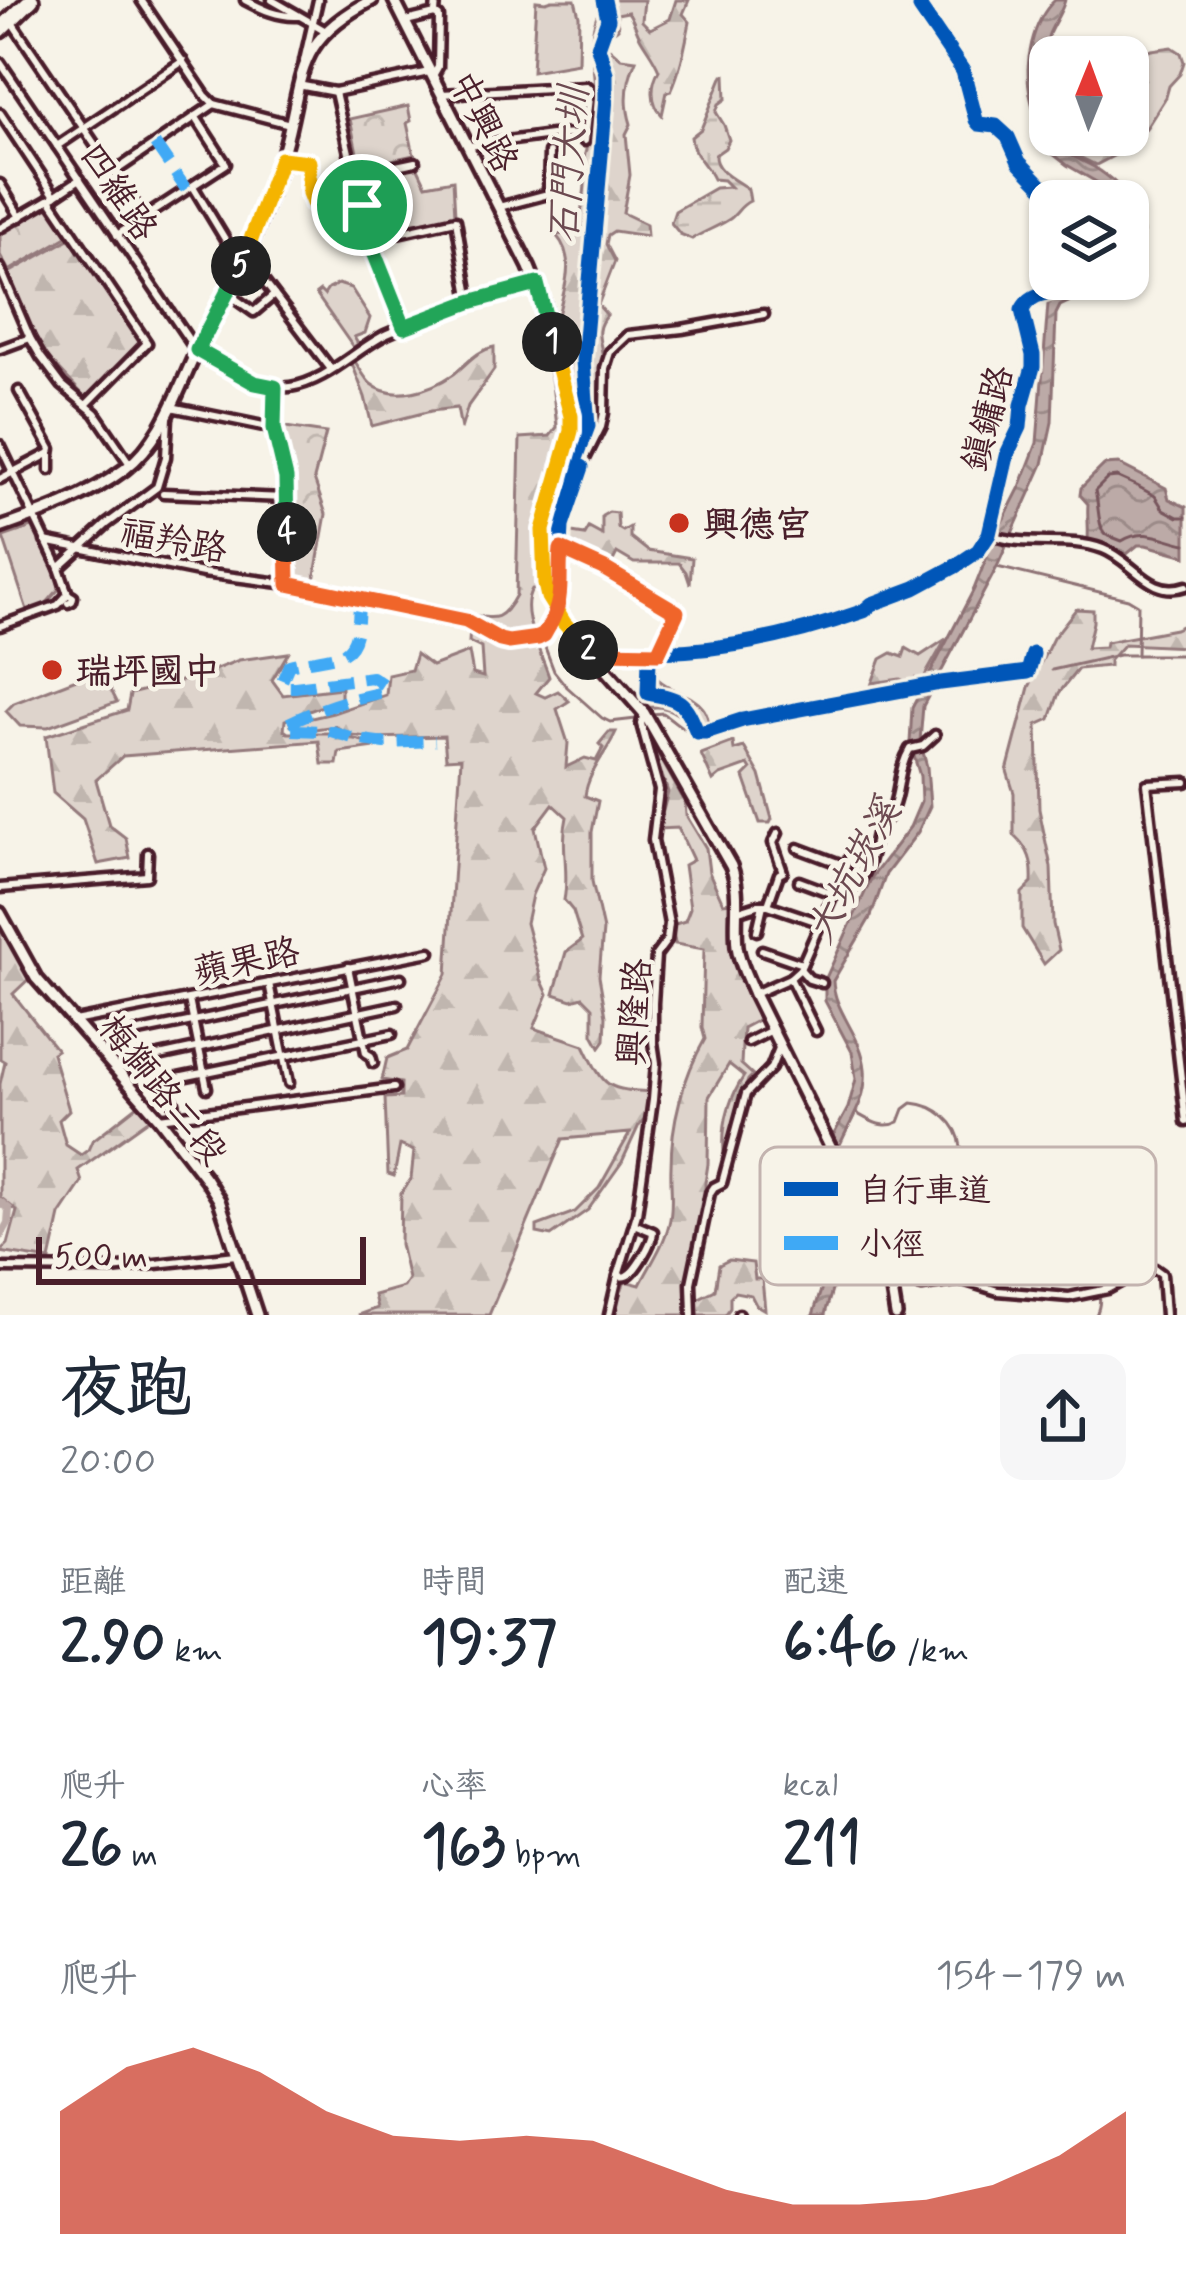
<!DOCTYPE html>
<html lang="zh-TW">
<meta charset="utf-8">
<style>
:root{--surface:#fff;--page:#f6f6f7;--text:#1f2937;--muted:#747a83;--accent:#c8321e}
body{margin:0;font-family:Mynerve,"LXGW WenKai TC",sans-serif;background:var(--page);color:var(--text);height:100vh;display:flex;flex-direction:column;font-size:45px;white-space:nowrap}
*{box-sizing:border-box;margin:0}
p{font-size:39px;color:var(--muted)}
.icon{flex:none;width:66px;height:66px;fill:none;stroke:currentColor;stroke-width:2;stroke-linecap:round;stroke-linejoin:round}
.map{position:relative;height:1315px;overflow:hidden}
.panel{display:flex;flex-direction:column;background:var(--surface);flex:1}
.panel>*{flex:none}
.needle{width:78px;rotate:1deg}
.tools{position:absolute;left:1029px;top:36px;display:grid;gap:24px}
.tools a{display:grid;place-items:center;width:120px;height:120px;border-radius:24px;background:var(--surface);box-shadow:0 3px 9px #0004;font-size:60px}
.scale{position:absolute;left:36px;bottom:30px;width:330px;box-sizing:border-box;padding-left:12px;border:6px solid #4a1f2b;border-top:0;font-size:33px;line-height:42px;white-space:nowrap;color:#4a1f2b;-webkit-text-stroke:9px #f7f3e8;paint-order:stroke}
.pin{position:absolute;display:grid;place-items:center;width:102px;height:102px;color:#fff;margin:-51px;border:6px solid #fff;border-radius:50%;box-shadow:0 3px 12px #0007}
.km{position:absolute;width:60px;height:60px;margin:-30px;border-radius:50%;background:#222;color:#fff;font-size:33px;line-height:60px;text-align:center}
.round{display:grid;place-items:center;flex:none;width:126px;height:126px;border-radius:24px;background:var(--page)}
.summary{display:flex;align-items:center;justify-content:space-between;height:204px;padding:0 60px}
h1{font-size:66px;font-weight:800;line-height:90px}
.stats{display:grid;grid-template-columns:repeat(3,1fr);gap:18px;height:204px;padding:12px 60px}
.stats div{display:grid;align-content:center}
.stats b{font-size:60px;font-weight:800}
.stats small{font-size:33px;font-weight:400}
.stats p{font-size:33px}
.chart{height:336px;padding:24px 60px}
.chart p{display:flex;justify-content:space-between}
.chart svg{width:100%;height:216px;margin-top:12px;fill:var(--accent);opacity:.7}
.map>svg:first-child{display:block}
</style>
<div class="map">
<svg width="1186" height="1315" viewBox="0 0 1186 1315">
<defs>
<pattern id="forest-firs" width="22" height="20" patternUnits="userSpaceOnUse" patternTransform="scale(3)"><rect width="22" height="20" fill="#ded4cc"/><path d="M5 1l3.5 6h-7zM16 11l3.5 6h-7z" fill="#c0b6af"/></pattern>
<pattern id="wetland-marsh" width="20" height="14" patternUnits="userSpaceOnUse" patternTransform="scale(3)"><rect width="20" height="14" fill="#ded4cc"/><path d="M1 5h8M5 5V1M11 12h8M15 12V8" fill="none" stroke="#c0b6af"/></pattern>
<pattern id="park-crowns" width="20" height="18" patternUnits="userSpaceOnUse" patternTransform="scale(3)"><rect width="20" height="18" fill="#ded4cc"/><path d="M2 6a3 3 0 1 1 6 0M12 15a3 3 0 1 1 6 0" fill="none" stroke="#c0b6af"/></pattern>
<pattern id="water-waves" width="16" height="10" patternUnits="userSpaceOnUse" patternTransform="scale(3)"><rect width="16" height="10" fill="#bcaaa7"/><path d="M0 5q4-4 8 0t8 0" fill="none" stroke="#9b8a88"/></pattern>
</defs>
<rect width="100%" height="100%" fill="#f7f3e8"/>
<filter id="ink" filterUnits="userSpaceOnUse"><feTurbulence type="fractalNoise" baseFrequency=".00833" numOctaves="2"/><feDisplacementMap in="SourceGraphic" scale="24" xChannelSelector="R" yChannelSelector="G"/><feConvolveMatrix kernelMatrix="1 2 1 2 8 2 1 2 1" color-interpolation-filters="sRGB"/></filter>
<g filter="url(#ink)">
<g fill="url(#forest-firs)" stroke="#947a7c" stroke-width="3">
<path d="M596 0H644L642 21 650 29 670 19 676 0H689L683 14 690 22C685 46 681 69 671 91L667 92 662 115C650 103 651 83 659 70 654 57 646 48 640 37 635 28 634 20 628 12L617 14 618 28 609 35 607 46 621 58 636 60C627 80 624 102 631 124L626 134 630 175 623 213 646 224 647 236 614 231 608 235 606 244 615 261 598 305 607 315C592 331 602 342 603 360 604 366 601 372 601 379 600 388 602 398 601 408 599 427 588 445 580 462L570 456C576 437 581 419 577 399 572 377 552 349 556 326 560 296 580 262 556 235L577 233C580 214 586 196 585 177 585 167 581 169 584 158 588 140 594 123 595 103 597 71 584 42 599 11Z"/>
<polygon points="1079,43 1138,52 1172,47 1181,53 1184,62 1180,74 1169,86 1166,97 1147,127 1132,146 1096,165 1061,148 1053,135 1128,135 1128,57 1059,57 1065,56"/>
<polygon points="71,238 142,342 86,398 42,351 7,274"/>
<path d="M535 298 549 337 566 414 562 436 552 461 539 528 538 588 532 589C518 612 541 651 549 677L536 693 545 697 558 691 569 701 557 709 568 743 566 767 585 758 596 761 603 748 599 744 609 732H616C606 754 588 772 585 796L598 801 592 832V881L603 930 599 976 606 1016 605 1040 600 1047 593 1034V1007L583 997 572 1000 554 994 566 952 582 940 573 911 564 900C570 871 560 848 567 817L553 804 535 828 544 868 532 895 526 923 541 979 548 994 534 1028 584 1045C605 1089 606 1090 655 1092L651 1111 639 1125 622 1162 588 1210 551 1236 537 1233V1226L575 1212 599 1188 630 1133 563 1139 489 1315H358L377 1308 374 1295 403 1287 408 1279 400 1244 401 1193 411 1179 414 1151 400 1145 394 1176 388 1174 385 1098 401 1097V1083L382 1080 387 1058 407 1050 447 974 461 758 446 759 444 736 374 738 351 735 335 726 315 729 291 726 290 723 333 713 386 695 388 675 411 670 416 654 432 666 469 652 473 674 483 677 481 648 469 642 470 629 475 625 466 614C495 619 501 623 516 595L520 438 550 436 557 427 552 384 534 305Z"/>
<path d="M494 347V370L468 406 461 429 457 408 431 411 372 426 365 397 351 361 354 360C359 367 365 379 371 384 395 403 432 389 454 374 468 363 476 351 494 347Z"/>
<polygon points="609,512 617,513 618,528 623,531 630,527 630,537 648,551 692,558 690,584 686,572 679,563 634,563 617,553 610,567 564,540 565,532 585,535 589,528 602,535 602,516"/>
<path d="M1076 609 1093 610V622L1087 648 1105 647 1106 642 1175 629 1186 624V647L1124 644 1109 661V666L1078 669 1059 693 1050 719 1037 725 1039 809 1051 867 1053 924 1059 950 1044 964 1022 928V893L1032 883C1033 862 1030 850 1014 835V793L1007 771 1029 687 1053 638Z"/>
<polygon points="946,639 922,681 915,678 907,682 900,679 872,683 881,659 892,653 903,657 906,648 920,656"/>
<polygon points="288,653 272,680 283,695 341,688 341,699 285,720 284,730 288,733 332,733 382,746 339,752 337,764 322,764 319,741 123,756 96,780 109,825 126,838 130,858 98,864 83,819 53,793 46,736 127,710 130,694 196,677 239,660"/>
<path d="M647 734 685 802 686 815 706 848 709 872 723 903 732 902 730 943 758 1020 743 1028 741 1064 753 1075 748 1080 724 1152C722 1124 728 1100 744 1076L729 1064 709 1097 708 1164 705 1183 706 1208 688 1287 686 1315H612L625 1281 640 1285C650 1265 664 1245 669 1224 674 1205 670 1187 671 1167 671 1123 683 1077 705 1039L702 1027 704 949 675 944 672 925 685 921 690 908 684 865 693 860 678 828 658 829 668 792Z"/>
<polygon points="733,742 734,750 744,747 760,775 772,819 770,823 760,823 744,777 751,770 748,765 720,775 713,781 701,754"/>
<polygon points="0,917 33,975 13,994 57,1050 52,1053 69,1110 59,1120 66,1145 81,1155 88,1150 92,1141 138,1105 151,1118 78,1170 82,1182 60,1215 50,1260 0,1252 8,1244 17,1211 0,1197 0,1084 5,1062 0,1059"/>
<polygon points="729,1260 753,1263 755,1279 762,1279 765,1310 756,1305 751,1295 735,1292 730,1297 730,1308 725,1315 698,1315 695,1295 699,1298 715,1290 719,1265"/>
</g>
<path fill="url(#wetland-marsh)" stroke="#947a7c" stroke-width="3" d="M723 75H725L726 99 719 104 716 112 724 125 729 140 725 148 715 155C714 171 736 180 748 189L750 201C739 206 737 215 728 220 717 227 703 232 692 239L680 234 671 223 675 211 715 188 730 187 723 180 713 179C706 163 692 155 691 137L701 129Z"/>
<g fill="url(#park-crowns)" stroke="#947a7c" stroke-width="3">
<polygon points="408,106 411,121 407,123 414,155 360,167 350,119"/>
<polygon points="416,164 426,185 453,180 455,215 371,232 356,176"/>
<polygon points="50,201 70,235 9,271 0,255 0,231"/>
<polygon points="279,426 326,433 314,479 326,514 313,586 291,582 291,500"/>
<path d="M651 660C651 691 687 687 703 708 707 713 708 720 711 727L694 728C680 715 665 702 646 709L641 702 648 696 645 690 647 663Z"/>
</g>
<g fill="#ded4cc" stroke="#947a7c" stroke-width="3">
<polygon points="552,0 575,0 579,16 578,63 532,71 536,1 546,2"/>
<polygon points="338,284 351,288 370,318 365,333 354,337 358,344 353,347 316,294 320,291 324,295 328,289"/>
<polygon points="35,526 57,577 59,589 44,606 27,610 3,537"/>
<polygon points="84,676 90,681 104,676 117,702 48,727 20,726 6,711 14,703"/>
</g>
<g fill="url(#water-waves)" stroke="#8e7275" stroke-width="3">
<path d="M1055 0H1065C1062 12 1054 22 1049 34 1038 63 1040 106 1050 135 1057 153 1079 158 1094 167 1127 187 1164 230 1128 264V244L1134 226 1128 216V201H1118L1112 191 1067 165 1039 143C1042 124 1033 113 1030 94 1024 64 1032 21 1055 0Z"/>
<path d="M1086 279H1111L1098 288 1060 306 1056 314 1052 422 1043 464 996 569 923 706 920 741 927 767 930 806 918 832 886 874 871 916 833 981C834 1012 862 1035 865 1069 868 1103 845 1127 835 1157 829 1178 826 1201 829 1223 831 1239 836 1252 836 1269 836 1284 828 1300 825 1315H813L823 1284V1185L833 1136 848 1108 856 1079 852 1052 825 1001V980L872 877 910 827 921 801 920 776 910 743 912 708 974 589 996 534 1020 487 1037 443 1048 304Z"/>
<path d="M1119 464 1166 488 1169 499 1186 507V556L1146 545H1138L1127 554H1121L1088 539C1089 527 1087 517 1088 504L1080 495 1081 488 1104 465Z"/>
</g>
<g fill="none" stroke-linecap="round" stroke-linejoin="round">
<path stroke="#78575d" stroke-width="3" d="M1186 517H1178L1163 509 1155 496 1137 486 1117 477 1108 478 1095 491C1099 504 1097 521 1104 534L1122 541C1144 527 1162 539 1186 544"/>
<g stroke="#8e7275" stroke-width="3">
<polyline points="565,471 572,460 583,428 577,360 588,251 586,224 592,197 601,94 595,51 605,19 601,0"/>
<polyline points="997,567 1128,599 1138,605 1137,655"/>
<polyline points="543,642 554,671 566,686 602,718 610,722 636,719"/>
<polyline points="1052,670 1119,655 1186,655"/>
<path d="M651 714 663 713C686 729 690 740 720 733"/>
<path d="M856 1113C870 1121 883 1130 899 1122L904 1109 912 1103C936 1105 958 1122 961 1147 955 1158 943 1161 938 1171 945 1188 971 1219 991 1217 1002 1215 1014 1198 1023 1191L1043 1197 1046 1212 1035 1220 1022 1224C1021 1237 1027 1242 1037 1249L1044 1238 1059 1233C1077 1256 1111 1285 1096 1315"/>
</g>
<polyline stroke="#bcaaa7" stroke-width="8" points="0,1202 9,1209 8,1223 0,1237"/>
<g stroke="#4a1f2b" stroke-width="15">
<g id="minor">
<polyline points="141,0 205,95 214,104 290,124"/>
<path d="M245 0C262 9 278 17 298 16"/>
<polyline points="272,0 326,31"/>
<polyline points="921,0 920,8 963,71 976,120 979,124 996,126 1008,137 1019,162 1047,191 1050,207"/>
<polyline points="11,21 144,217"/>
<polyline points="406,21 435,14 436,0"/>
<polyline points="304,61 318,0"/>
<path d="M0 62 191 343 197 350C224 366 256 391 290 387 326 382 356 349 387 334 436 312 486 300 537 284"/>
<polyline points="434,74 438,67 439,17 435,14"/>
<polyline points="298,85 335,92 429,72"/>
<polyline points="335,92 369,240 404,327"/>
<polyline points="441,94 586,86 590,89 584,141"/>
<polyline points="0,113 55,196"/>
<polyline points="57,146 183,61"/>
<polyline points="469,146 551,135 585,134"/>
<polyline points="282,159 309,162 311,199 339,242 344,245 456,220 470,302"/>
<polyline points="114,172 214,104"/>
<polyline points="0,184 20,217"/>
<polyline points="194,188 231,249 246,258 330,368"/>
<polyline points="53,197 80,179"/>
<path d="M312 203C350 175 370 171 415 162"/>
<polyline points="499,207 548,194 549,153"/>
<polyline points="0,228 50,199 147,343 86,405"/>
<polyline points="117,235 226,164 195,116"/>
<polyline points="0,268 30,338 41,357 62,385 95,413 130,464"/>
<polyline points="227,293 254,312 274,295"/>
<polyline points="0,349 30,338"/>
<polyline points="275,387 274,428 286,478 287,498 288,584"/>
<polyline points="171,407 273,428"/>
<polyline points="0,445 59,568"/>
<polyline points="50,453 50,470"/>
<polyline points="0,479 50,453 51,449 19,391"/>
<polyline points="163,493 285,498"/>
<path d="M989 534C1026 549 1066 535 1103 549 1133 560 1150 599 1186 586"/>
<polyline points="45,541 203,573 288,584 372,600 466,621 500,640 515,643 538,638 544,636 557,612 561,594 562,526 577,475 601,427 604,413 605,368 610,352 628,335 682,329 764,314"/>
<polyline points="561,549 603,568 677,612 658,653"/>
<polyline points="68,603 72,601 73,597 68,594 59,568 107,524 157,487 166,457 168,417"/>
<polyline points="0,626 58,605 68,594"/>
<path d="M593 655 603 652C697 656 776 642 864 611L872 604 915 588 954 567 978 551 989 534 1008 452 1020 427 1022 405 1033 367V355L1022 310C1034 287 1055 298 1075 279"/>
<polyline points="1186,782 1147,784 1186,1122"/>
<polyline points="798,848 846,866"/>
<polyline points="799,881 834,894"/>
<polyline points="0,888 147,876 148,853"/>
<path d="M834 894C870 890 870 855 878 826 904 808 893 777 910 749L923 746 935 735"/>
<polyline points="768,905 779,874 783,872 773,843 778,833"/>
<polyline points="739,911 758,905 768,905 821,923"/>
<polyline points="757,931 763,905"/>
<polyline points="762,950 802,964"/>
<polyline points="348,967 366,1053 371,1056 373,1063"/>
<polyline points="800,969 809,979 822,983"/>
<polyline points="790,978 816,1031"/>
<polyline points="269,983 289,1083"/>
<polyline points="754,994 790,978 800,969 856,843"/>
<polyline points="189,1000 207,1088"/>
<polyline points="74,1021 430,952"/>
<polyline points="111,1024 174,1102 177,1116"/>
<polyline points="120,1036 401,978"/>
<polyline points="748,1042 772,1030"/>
<polyline points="140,1060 397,1005"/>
<polyline points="158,1082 392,1034"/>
<polyline points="159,1118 394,1088"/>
<polyline points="0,1268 111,1269 236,1255"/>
<path d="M618 1276C620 1276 623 1277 626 1276 635 1273 653 1242 653 1232L634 1224"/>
<polyline points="890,1278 922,1286 963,1280 998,1291 1069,1297 1108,1289 1139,1272 1155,1269 1162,1274 1165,1315"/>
<polyline points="609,1315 618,1276 637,1214 653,1100 656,1063 653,1042 653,1003 656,955 667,940 669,924 653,840 659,790 641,724 644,713"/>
<polyline points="692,1315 691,1283 710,1193 714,1187 722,1183 746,1094 771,1068 779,1048"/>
<polyline points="739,1315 739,1314"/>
</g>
</g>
<g stroke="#4a1f2b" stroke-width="18">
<g id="tertiary">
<path d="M394 0 529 267 544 304 571 416V431L543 530 547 597 564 623 644 713 731 866C741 892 734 919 737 946 739 963 748 979 754 994L871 1229 890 1278 896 1315"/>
<path d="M0 528C43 513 88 497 125 469 165 438 178 388 200 344 214 314 235 286 247 255 260 221 274 185 284 150 305 76 292 41 372 0"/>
<polyline points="0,913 36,978 159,1118 206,1179 219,1200 257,1315"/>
</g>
</g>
<g stroke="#4a1f2b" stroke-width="22">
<polyline id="primary" points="0,30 31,0"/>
</g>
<use href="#minor" stroke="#f7f3e8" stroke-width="6"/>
<use href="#tertiary" stroke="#f7f3e8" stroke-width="9"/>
<use href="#primary" stroke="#f7f3e8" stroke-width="14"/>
<g stroke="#3fa9f5" stroke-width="12" stroke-dasharray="24 12" stroke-linecap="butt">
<polyline points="155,144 186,189"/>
<path d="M359 598C358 665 347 652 289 665L282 681 286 687H295L372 677 384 685 383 692C350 699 316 709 287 724L288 730 331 731 356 739 385 743 435 741"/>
</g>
<g stroke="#f7f3e8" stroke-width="22">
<g id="cycleway">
<polyline points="921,0 920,8 963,71 976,120 979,124 996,126 1008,137 1019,162 1047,191 1050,207"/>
<path d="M582 467 562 526 561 549 603 568 677 612 658 655 649 659 648 693C681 699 684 700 697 732H705L742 720 941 683 1028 672 1033 654"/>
<polyline points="560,480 577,456 588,426 583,361 606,98 606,73 598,47 608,19 604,0"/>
<path d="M593 655 603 652C697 656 776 642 864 611L872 604 915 588 954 567 978 551 989 534 1008 452 1020 427 1022 405 1033 367V355L1022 310C1034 287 1055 298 1075 279"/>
</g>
</g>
<use href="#cycleway" stroke="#0057b8" stroke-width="15"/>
</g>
</g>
<g fill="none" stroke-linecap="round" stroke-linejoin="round" filter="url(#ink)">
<g stroke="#fff" stroke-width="24">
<polyline id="split-1" points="362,205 369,240 404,327 470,302 537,284 552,342"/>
</g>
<g stroke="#fff" stroke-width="24">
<polyline id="split-2" points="552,342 571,416 571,431 543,530 545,584 548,597 564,623 588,650"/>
</g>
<g stroke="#fff" stroke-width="24">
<path id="split-3" d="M549 626C565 598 558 579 561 549L603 568 677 612 658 653 603 652 593 656 588 650"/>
</g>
<g stroke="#fff" stroke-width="24">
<polyline id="split-4" points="287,532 288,584 466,621 500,640 509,642 538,638 544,635 549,626"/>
</g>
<g stroke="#fff" stroke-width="24">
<polyline id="split-5" points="241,266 197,350 255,383 275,387 274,428 286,478 287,532"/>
</g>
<g stroke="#fff" stroke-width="24">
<polyline id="split-6" points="241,266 281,159 309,162 309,193 313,203 339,183 354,176 362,205"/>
</g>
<use href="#split-1" stroke="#22a559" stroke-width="15"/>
<use href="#split-2" stroke="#f5b400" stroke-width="15"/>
<use href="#split-3" stroke="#f0652b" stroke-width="15"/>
<use href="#split-4" stroke="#f0652b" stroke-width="15"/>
<use href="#split-5" stroke="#22a559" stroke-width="15"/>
<use href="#split-6" stroke="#f5b400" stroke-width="15"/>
</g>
<g fill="#c8321e" stroke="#f7f3e8" stroke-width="4.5">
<circle cx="679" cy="523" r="12"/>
<circle cx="52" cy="670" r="12"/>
</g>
<g text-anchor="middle" stroke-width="9" stroke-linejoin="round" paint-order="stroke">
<g font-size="36" fill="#4a1f2b" stroke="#f7f3e8">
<text transform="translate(485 121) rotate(63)" y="13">中興路</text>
<text transform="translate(120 191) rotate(56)" y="13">四維路</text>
<text transform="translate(986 418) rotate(-75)" y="13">鎮鏞路</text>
<text transform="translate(174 539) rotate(10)" y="13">福羚路</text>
<text transform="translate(246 960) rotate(-12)" y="13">蘋果路</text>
<text transform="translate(633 1012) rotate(-86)" y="13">興隆路</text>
<text transform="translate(164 1089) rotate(51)" y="13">梅獅路二段</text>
</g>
<g font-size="36" font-weight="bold" fill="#4a1f2b" stroke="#f7f3e8" text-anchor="start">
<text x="703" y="536">興德宮</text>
<text x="76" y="683">瑞坪國中</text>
</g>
<g font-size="39" font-style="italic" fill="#6c4950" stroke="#f7f3e8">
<text transform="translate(567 165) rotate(-86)" y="14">石門大圳</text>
<text transform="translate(852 870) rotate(-62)" y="14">大坑崁溪</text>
</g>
</g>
<rect x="760" y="1147" width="396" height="138" rx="18" fill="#f7f3e8" stroke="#c3b3af" stroke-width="3"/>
<rect x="784" y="1182" width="54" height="14" fill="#0057b8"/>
<rect x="784" y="1236" width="54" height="14" fill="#3fa9f5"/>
<g font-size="33" fill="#4a1f2b">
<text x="859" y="1201">自行車道</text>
<text x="859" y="1255">小徑</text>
</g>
</svg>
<div class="tools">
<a><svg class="needle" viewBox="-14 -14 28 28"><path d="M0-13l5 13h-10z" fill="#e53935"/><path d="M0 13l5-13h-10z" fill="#747a83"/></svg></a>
<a><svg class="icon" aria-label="layers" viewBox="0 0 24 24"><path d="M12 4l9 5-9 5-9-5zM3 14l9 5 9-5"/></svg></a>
</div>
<div class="scale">500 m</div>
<div class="pin" style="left:362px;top:205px;background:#1e9e55"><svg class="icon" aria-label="arrive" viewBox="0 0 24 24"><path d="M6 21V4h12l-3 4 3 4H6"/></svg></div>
<b class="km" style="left:552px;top:342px">1</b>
<b class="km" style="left:588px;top:650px">2</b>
<b class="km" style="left:287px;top:532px">4</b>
<b class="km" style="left:241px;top:266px">5</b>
</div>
<section class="panel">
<div class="summary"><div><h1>夜跑</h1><p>20:00</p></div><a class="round"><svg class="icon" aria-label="share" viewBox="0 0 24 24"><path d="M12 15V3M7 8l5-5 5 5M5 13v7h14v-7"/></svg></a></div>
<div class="stats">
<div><p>距離</p><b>2.90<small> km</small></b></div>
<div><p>時間</p><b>19:37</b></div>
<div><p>配速</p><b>6:46<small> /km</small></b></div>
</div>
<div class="stats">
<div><p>爬升</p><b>26<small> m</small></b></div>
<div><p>心率</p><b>163<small> bpm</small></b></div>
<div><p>kcal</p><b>211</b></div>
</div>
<div class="chart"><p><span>爬升</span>154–179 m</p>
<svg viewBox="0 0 160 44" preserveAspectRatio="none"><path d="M0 44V19L10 10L20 6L30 11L40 19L50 24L60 25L70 24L80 25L90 30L100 35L110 38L120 38L130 37L140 34L150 28L160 19V44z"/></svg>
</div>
</section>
